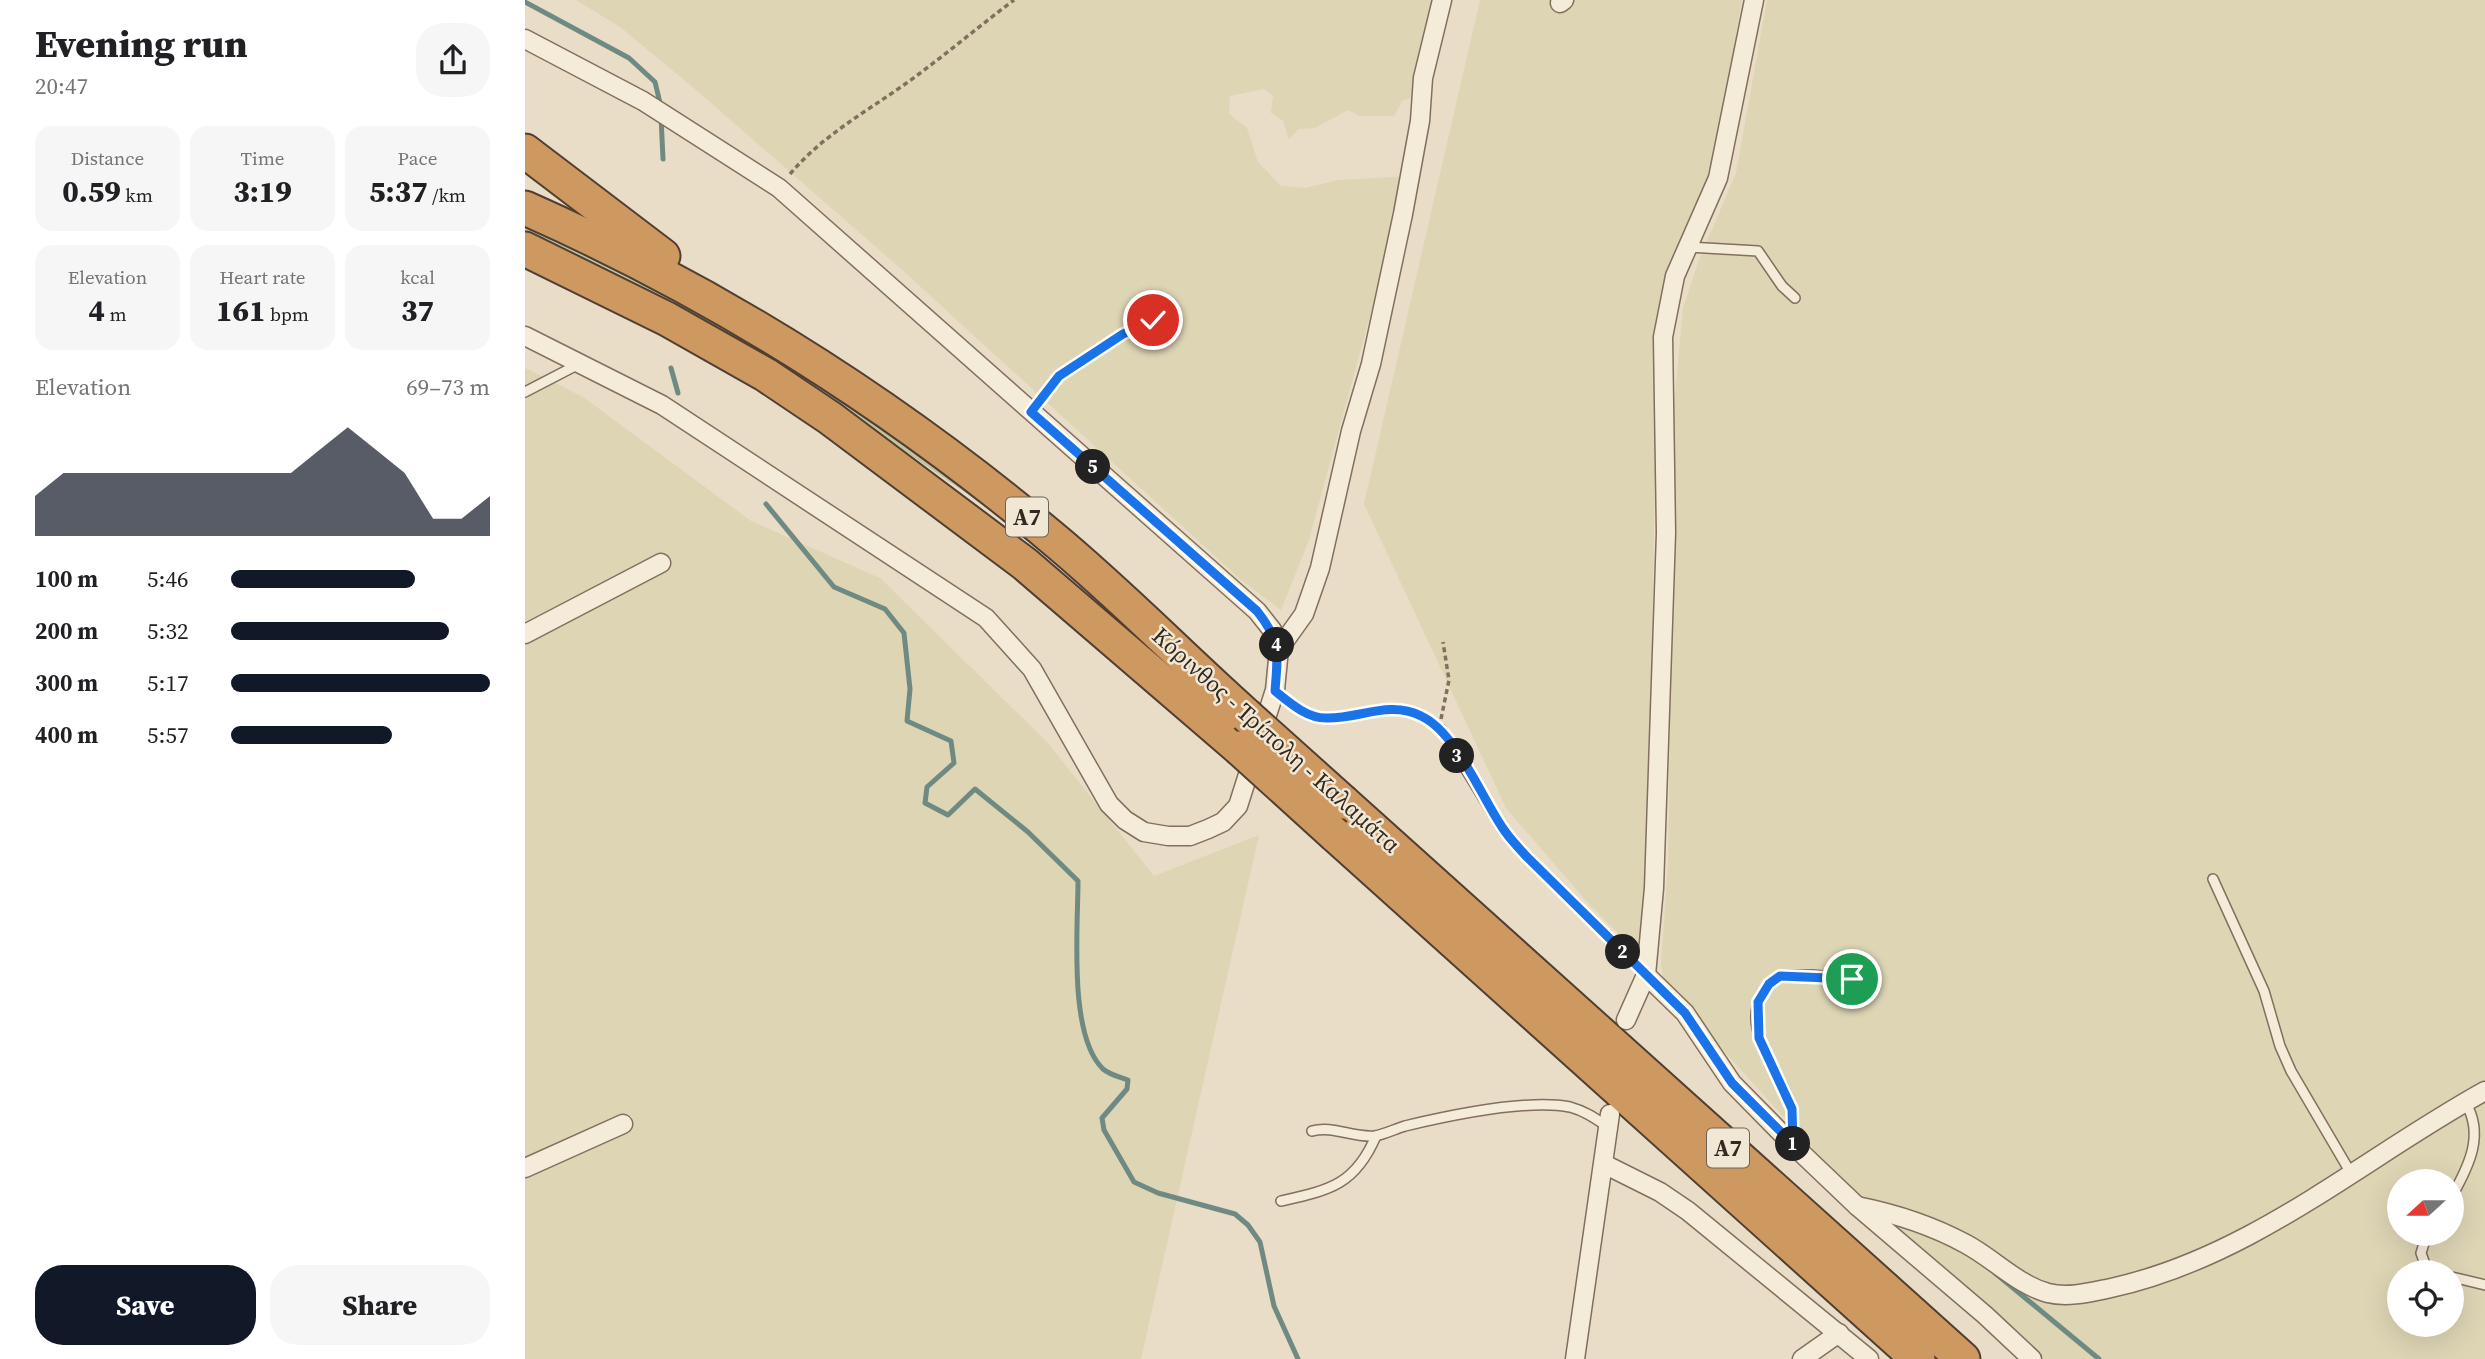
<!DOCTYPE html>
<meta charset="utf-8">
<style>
:root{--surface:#fff;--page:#f6f6f6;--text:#202124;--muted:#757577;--accent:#111827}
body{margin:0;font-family:"Source Serif 4",serif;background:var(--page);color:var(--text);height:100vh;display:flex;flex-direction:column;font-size:26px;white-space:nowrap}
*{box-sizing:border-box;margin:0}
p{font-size:23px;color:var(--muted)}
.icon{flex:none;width:38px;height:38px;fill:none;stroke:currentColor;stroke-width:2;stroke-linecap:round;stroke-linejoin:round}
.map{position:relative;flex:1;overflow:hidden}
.side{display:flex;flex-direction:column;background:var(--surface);width:525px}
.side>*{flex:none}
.needle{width:46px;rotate:249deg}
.fabs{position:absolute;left:1862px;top:1169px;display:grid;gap:14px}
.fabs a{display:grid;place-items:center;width:77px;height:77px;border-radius:50%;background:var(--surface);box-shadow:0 7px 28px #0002;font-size:35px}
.pin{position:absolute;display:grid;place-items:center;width:60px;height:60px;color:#fff;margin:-30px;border:4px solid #fff;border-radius:50%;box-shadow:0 2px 7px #0007}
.km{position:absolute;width:35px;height:35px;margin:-18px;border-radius:50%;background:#222;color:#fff;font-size:19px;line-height:35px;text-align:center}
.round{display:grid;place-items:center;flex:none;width:74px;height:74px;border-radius:28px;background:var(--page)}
.summary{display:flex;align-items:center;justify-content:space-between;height:119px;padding:0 35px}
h1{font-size:38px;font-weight:800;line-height:52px}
.metrics{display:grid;grid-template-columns:repeat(3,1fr);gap:10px;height:119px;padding:7px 35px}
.metrics div{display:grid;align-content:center;border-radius:18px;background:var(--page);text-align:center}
.metrics b{font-size:30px;font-weight:800}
.metrics small{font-size:19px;font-weight:400}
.metrics p{font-size:19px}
.chart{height:196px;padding:14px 35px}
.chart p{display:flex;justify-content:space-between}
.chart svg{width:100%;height:126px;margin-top:7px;fill:var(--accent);opacity:.7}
.cta{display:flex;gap:14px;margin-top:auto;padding:14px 35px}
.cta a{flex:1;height:80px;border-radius:28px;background:var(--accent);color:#fff;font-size:28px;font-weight:800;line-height:80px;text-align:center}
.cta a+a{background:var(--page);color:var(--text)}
ul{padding:0 35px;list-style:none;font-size:23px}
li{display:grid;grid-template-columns:112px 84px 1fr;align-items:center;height:52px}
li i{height:18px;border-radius:9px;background:var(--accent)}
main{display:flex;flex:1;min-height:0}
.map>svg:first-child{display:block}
</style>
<main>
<section class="side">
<div class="summary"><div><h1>Evening run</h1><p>20:47</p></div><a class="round"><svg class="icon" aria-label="share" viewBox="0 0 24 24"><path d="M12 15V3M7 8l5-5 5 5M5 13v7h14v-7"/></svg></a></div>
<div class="metrics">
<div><p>Distance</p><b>0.59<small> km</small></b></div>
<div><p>Time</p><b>3:19</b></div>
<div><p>Pace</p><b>5:37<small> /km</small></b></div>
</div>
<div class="metrics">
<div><p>Elevation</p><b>4<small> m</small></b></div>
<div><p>Heart rate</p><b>161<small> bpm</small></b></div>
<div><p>kcal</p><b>37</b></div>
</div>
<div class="chart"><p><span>Elevation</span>69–73 m</p>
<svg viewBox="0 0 160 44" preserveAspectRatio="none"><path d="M0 44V30L10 22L20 22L30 22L40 22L50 22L60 22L70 22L80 22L90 22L100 14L110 6L120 14L130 22L140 38L150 38L160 30V44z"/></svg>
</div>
<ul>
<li><b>100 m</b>5:46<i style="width:71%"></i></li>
<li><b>200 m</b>5:32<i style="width:84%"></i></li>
<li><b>300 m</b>5:17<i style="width:100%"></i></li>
<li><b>400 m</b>5:57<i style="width:62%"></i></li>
</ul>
<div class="cta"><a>Save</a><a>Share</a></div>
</section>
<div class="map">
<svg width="1960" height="1359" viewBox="0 0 1960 1359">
<rect width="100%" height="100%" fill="#e9ddc7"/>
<g fill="#ded5b5" fill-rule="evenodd">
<polygon points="51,0 922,0 899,96 878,100 869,116 834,116 823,110 790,128 774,129 764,139 758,121 746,113 748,96 739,89 705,96 704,114 722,128 733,162 756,186 780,188 814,180 883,176 784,540 756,610 715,579 375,268 170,89 95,27"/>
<polygon points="955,0 1217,0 1189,164 1144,280 1132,342 1127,657 1129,858 1121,918 1113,953 1063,903 981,808 839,504"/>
<path d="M1242 0H1960V1359H1515L1349 1217 1140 986 1136 965 1143 864 1149 407 1158 308 1174 260 1211 173ZM1874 1181H1927V1234H1874ZM1874 1272H1927V1325H1874Z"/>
<polygon points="0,368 58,397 226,521 355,578 522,742 629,876 734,835 616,1359 0,1359"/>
</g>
<path fill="#c3c69c" d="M0 223C159 296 324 386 454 502L314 406 0 233Z"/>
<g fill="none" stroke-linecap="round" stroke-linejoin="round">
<g stroke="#6f8a82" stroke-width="5">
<polyline points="0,2 104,58 130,82 136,107"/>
<polyline points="136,117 138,159"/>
<polyline points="146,368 153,393"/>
<path d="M241 504 309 587 360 609 379 633 385 689 382 721 426 741 429 763 402 787 400 803 423 815 450 789 503 832 553 881C553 928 543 1035 578 1069 585 1075 595 1077 603 1080L602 1089 577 1118 579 1130 609 1182 633 1193 710 1214 723 1225 735 1242 749 1306 773 1359"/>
<polyline points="1470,1273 1574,1359"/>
</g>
<g stroke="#826f5e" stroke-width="12">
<g id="service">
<polyline points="1163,247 1233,251 1257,286 1270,298"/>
<polyline points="0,392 54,364"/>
<polyline points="506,412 534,376 598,334 628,320"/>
<polyline points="916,729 978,830 1001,856 1119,973"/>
<polyline points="1688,879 1739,991 1755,1046 1766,1071 1827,1175"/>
<path d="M787 1131C808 1125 827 1138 850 1136 860 1134 870 1129 880 1126 922 1116 1003 1099 1045 1107 1060 1111 1071 1119 1083 1127"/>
<path d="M1268 1143C1268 1130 1269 1116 1265 1104 1251 1061 1202 1015 1255 976L1288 975 1345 981"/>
<path d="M1927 1196C1944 1166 1960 1134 1940 1102"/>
<path d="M756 1201C805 1190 830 1185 851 1136"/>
<polyline points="1902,1234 1896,1253 1901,1267 1910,1272"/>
<polyline points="1927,1277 1960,1285"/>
</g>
</g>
<g stroke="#826f5e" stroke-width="21">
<g id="minor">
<polyline points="1035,3 1039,0"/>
<polyline points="0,39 118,101 254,188 732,611 747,630 754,649 750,690 713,806 698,822 683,829 665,836 643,836 619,832 600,820 584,804 507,669 461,618 137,405 0,336"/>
<polyline points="0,634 136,563"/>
<polyline points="754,649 779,614 795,568 826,431 846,364 878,214 895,121 898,78 917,0"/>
<polyline points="1121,975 1160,1013 1207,1083 1268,1145 1332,1206 1460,1315 1507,1359"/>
<polyline points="1101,1020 1121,975 1129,888 1141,533 1138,337 1150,276 1193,178 1229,0"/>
<polyline points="1079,1164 1135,1192 1163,1211 1344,1359"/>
<polyline points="0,1168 98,1124"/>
<path d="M1332 1206C1372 1214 1406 1225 1441 1244 1469 1259 1493 1285 1523 1293 1544 1298 1566 1292 1586 1288 1727 1257 1837 1159 1960 1091"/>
<polyline points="1050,1359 1085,1114"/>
<polyline points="1277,1359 1314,1333"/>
</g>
</g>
<g stroke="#513e32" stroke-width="37">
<g id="motorway">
<polyline points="0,151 138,256"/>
<path d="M0 208C190 292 366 403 525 536 593 592 655 656 721 715"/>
<polyline points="0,249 142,319 241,375 305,418 500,564 714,748"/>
<polyline points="818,802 1438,1359"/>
<polyline points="810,835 1393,1359"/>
</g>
</g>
<g stroke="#826f5e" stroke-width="3.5" stroke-dasharray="5 3.5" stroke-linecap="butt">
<path d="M265 174C298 135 341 112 383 82 419 56 453 27 489 0"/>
<path d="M762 700C816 740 853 687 907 723"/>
<polyline points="916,719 924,680 918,642"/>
</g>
<use href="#service" stroke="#f5ebd9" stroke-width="9"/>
<use href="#minor" stroke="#f5ebd9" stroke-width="18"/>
<use href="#motorway" stroke="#ce9861" stroke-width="33"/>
<g stroke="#513e32" stroke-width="37" stroke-linecap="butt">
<g id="motorway-bridge">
<polyline points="721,715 818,802"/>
<polyline points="714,748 810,835"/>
</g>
</g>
<use href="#motorway-bridge" stroke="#ce9861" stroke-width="33"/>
</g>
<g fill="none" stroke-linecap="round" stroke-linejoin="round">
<g stroke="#fff" stroke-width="14">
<path id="route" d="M628 320 598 334 534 376 506 412 732 611C756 641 753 653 750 691 764 702 781 718 801 718 834 719 864 700 896 716 930 731 956 796 977 827 984 838 993 847 1001 856L1160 1013 1207 1083 1268 1144 1267 1109 1234 1038 1233 1002 1244 984 1255 976 1327 979"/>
</g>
<use href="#route" stroke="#1a73e8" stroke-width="9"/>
</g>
<g text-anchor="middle" stroke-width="5" stroke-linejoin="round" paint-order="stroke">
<g fill="#f1e7d5" stroke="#6d6256" stroke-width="2">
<rect x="481" y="497.5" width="42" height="39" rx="5"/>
<rect x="1182" y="1128.5" width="42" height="39" rx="5"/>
</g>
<g font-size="23" font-weight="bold" fill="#342920">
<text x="502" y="525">Α7</text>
<text x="1203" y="1156">Α7</text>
</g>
<g font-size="24" fill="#342920" stroke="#f1e7d5">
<text transform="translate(751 740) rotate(42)" y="8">Κόρινθος - Τρίπολη - Καλαμάτα</text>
</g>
</g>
</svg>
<div class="fabs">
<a><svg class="needle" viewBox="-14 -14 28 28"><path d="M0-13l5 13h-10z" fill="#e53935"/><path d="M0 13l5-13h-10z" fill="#757577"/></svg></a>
<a><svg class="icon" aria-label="locate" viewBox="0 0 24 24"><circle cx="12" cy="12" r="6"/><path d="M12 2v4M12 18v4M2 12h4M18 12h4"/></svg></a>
</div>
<div class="pin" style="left:1327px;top:979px;background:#1e9e55"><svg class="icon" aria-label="arrive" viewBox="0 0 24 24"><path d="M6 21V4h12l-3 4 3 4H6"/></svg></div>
<div class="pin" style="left:628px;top:320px;background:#d93025"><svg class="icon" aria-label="check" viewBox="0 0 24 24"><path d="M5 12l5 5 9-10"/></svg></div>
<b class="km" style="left:1268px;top:1144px">1</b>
<b class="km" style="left:1098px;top:952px">2</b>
<b class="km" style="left:932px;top:756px">3</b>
<b class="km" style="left:752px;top:645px">4</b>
<b class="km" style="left:568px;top:467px">5</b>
</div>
</main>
